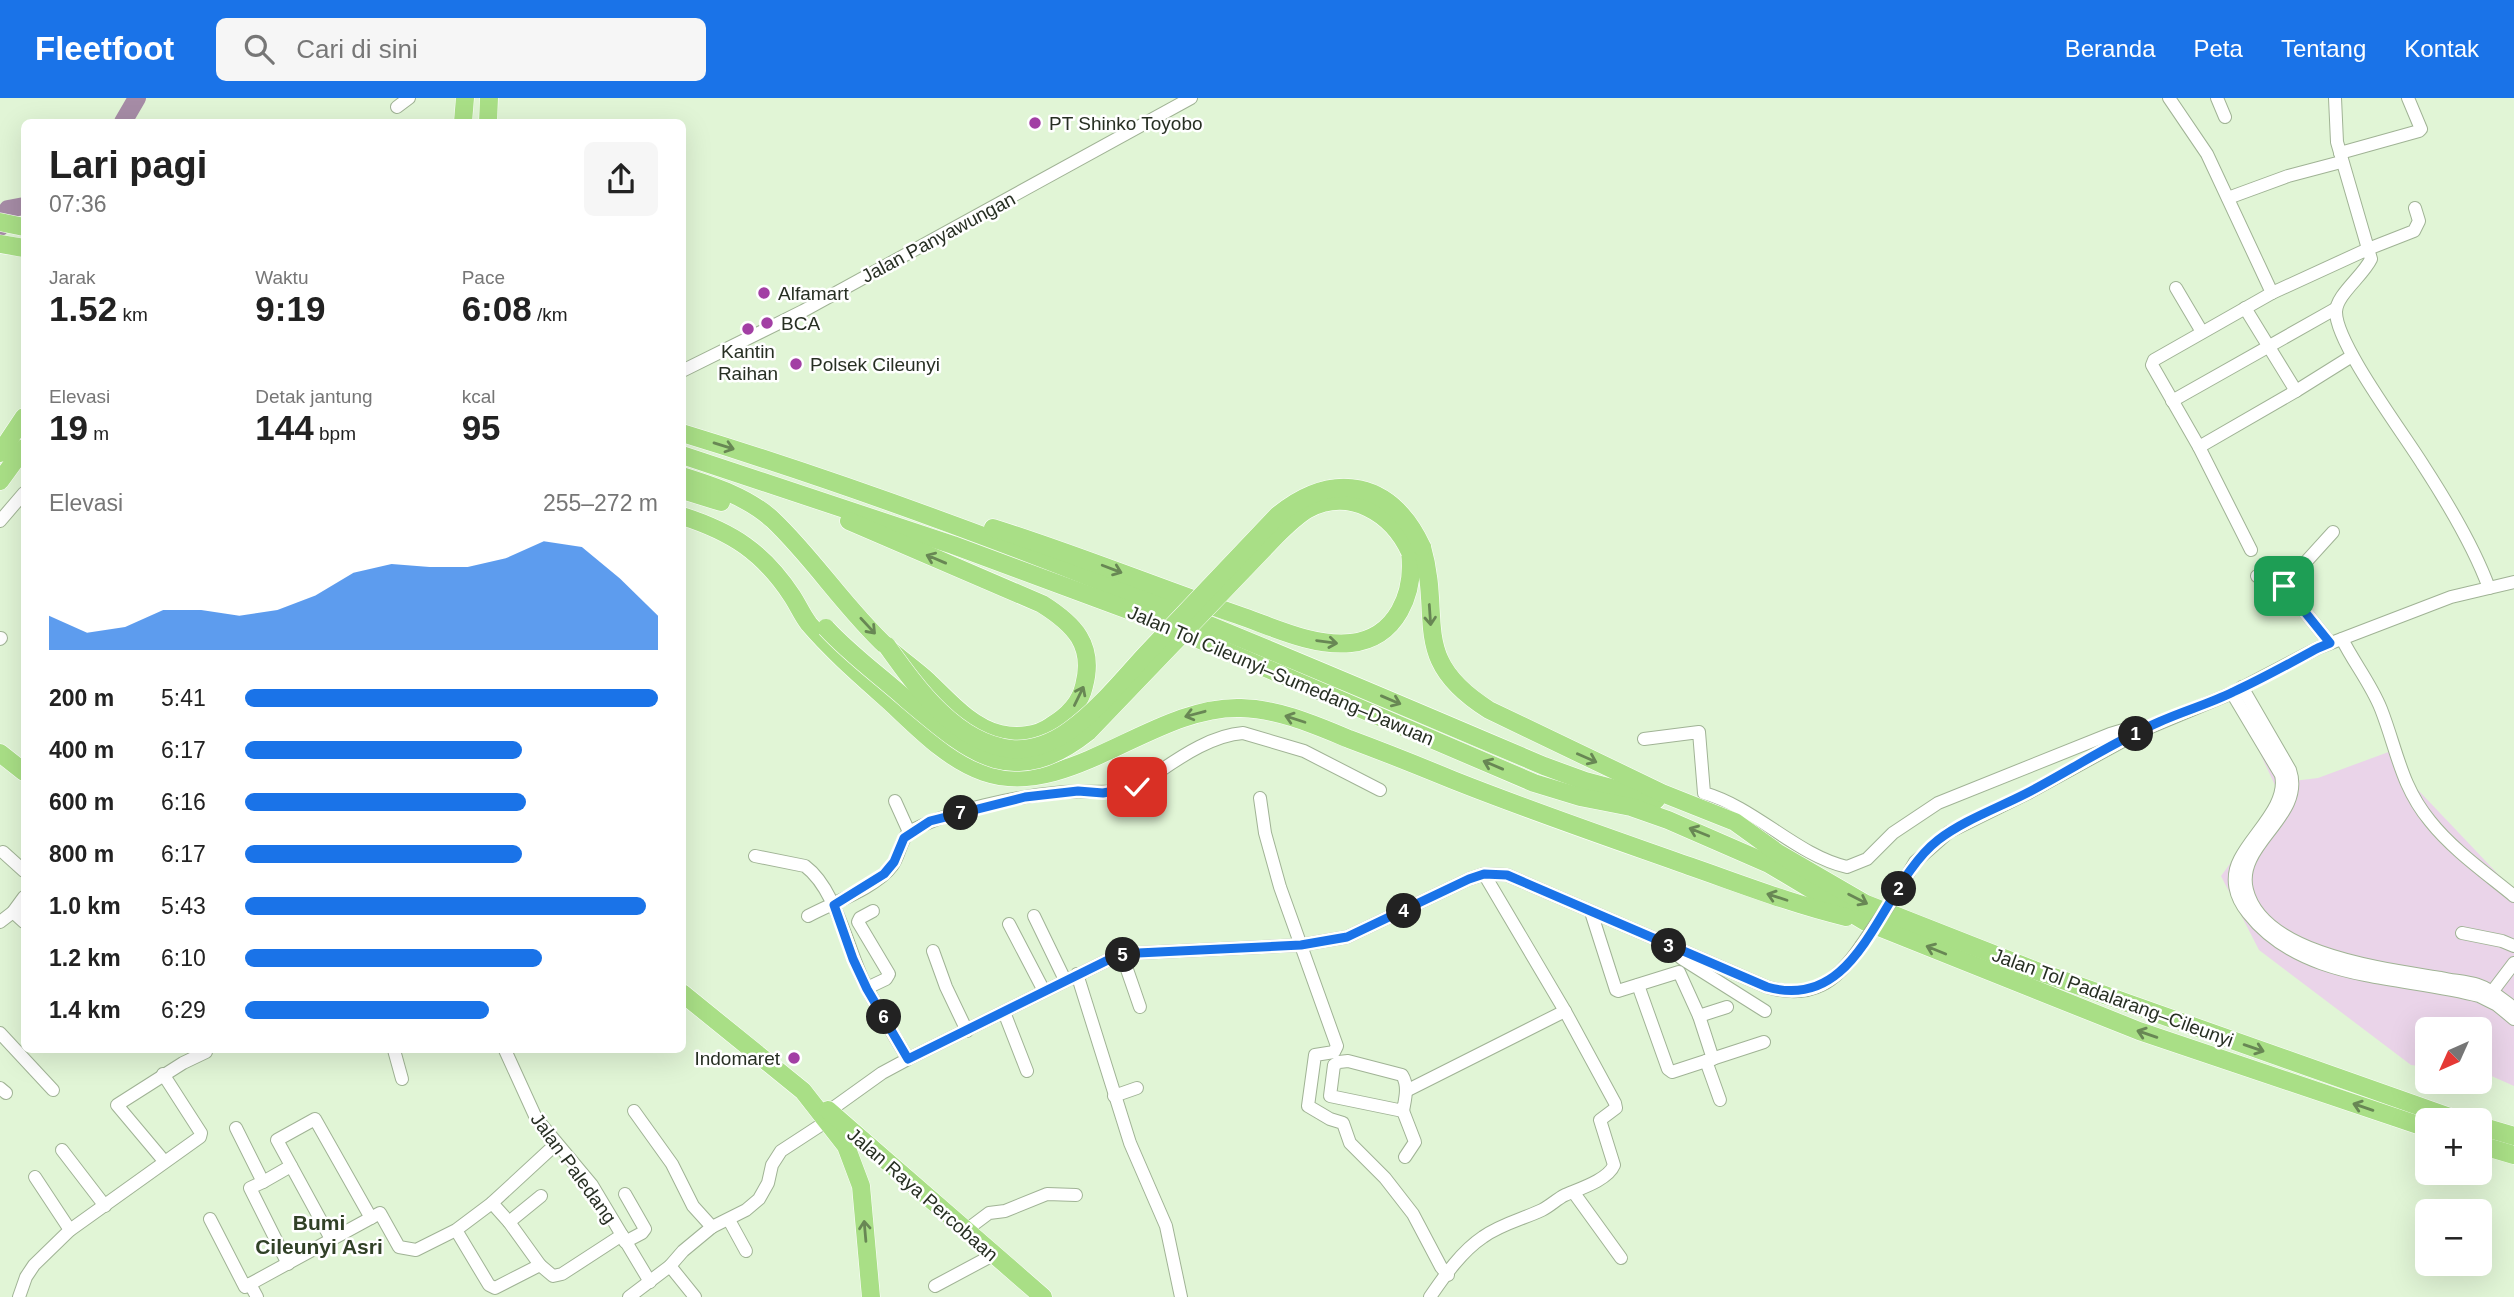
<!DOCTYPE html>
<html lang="id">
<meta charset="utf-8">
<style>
:root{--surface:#fff;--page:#f6f6f6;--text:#222;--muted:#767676;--accent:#1a73e8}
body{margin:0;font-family:Helvetica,sans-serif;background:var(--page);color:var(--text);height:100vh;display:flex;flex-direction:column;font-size:26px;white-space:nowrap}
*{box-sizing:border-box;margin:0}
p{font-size:23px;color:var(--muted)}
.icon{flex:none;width:38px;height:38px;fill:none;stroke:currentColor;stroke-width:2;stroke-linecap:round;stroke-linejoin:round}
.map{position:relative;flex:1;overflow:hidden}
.sheet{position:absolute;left:21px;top:21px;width:665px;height:934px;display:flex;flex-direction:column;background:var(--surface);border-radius:10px;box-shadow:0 7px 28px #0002}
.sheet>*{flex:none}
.needle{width:46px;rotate:225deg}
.buttons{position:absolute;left:2415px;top:919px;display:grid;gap:14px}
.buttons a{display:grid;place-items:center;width:77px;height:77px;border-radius:10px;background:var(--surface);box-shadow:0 7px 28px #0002;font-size:35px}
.pin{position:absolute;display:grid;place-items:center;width:60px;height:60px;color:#fff;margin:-30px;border-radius:14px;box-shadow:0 4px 10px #0006}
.km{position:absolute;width:35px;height:35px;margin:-18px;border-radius:50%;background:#222;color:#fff;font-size:19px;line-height:35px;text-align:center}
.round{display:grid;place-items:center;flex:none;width:74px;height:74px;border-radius:10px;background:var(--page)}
.summary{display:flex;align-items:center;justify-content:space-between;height:119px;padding:0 28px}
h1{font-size:38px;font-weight:800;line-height:52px}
.figures{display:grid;grid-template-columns:repeat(3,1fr);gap:10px;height:119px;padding:7px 28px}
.figures div{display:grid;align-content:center}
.figures b{font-size:35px;font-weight:800}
.figures small{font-size:19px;font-weight:400}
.figures p{font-size:19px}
.chart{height:196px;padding:14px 28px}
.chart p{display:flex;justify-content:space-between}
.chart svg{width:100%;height:126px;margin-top:7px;fill:var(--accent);opacity:.7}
ul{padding:0 28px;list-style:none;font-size:23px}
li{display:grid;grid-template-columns:112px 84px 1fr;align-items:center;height:52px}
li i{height:18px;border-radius:9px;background:var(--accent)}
header{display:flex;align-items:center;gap:42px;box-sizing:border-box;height:98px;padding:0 35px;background:var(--accent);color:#fff}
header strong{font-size:33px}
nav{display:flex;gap:38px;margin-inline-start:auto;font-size:24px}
.search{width:490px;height:63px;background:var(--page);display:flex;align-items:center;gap:18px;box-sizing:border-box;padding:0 24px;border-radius:10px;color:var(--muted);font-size:26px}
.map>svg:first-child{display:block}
</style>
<header>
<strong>Fleetfoot</strong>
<div class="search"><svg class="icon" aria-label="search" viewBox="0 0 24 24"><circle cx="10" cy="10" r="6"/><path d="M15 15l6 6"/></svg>Cari di sini</div>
<nav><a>Beranda</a><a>Peta</a><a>Tentang</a><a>Kontak</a></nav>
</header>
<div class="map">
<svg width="2514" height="1199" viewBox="0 0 2514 1199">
<rect width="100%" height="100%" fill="#e1f5d6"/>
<polygon fill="#ead4e9" points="2232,595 2293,683 2318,680 2394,652 2401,674 2514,793 2514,988 2487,976 2480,975 2480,931 2427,931 2427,969 2411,967 2259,852 2221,778 2280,698"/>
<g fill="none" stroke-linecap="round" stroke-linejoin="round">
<g stroke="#a68ca6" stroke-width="18">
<polyline points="123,24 137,0"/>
<polyline points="0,129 8,111 24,108"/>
</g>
<g stroke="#a0b395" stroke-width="14">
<g id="minor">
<polyline points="2169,0 2207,56 2272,195 2368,151 2414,133 2419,123 2415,110"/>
<polyline points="2217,0 2225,19"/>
<polyline points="397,9 409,0"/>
<polyline points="2340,55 2419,33 2421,31 2408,0"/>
<polyline points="2228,100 2288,78 2341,64"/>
<polyline points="2176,190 2202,234"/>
<polyline points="2245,210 2296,293 2352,258"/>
<polyline points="682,273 803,213 1191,0"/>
<polyline points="2172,303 2335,211"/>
<polyline points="2199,349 2296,293"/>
<polyline points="0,423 24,395"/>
<polyline points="2251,452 2199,349 2152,267 2154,262 2272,195"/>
<polyline points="2257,478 2273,479 2284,488 2330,545"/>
<polyline points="2284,488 2333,434"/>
<polyline points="2489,490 2514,484"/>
<polyline points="0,541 1,540"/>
<path d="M2342 541C2354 565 2371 586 2381 611 2397 652 2401 688 2430 723 2453 752 2486 775 2514 798"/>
<path d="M2242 589 2290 672C2306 719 2235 746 2247 792 2263 857 2386 871 2441 880 2453 883 2466 883 2478 887 2491 891 2503 902 2514 910"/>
<path d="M2232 595 2281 677C2288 707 2253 735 2240 761 2230 780 2235 799 2248 815 2303 885 2401 877 2479 898L2497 907 2514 921"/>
<path d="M1644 641 1699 634 1704 695C1756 710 1796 757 1847 769L1867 761 1893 735 1938 705 2110 636 2130 630 2140 633"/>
<polyline points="1260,700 1265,735 1280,789 1337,948 1334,954 1315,957 1308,1008 1330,1021 1343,1025 1350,1045 1385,1080 1413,1116 1441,1169 1448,1177"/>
<path d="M909 734C949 712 1018 698 1064 694 1088 692 1110 697 1133 690 1144 687 1151 679 1160 673 1183 657 1214 637 1243 635L1304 653 1380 692"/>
<polyline points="3,754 24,773"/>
<path d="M755 758 805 768C835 790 847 848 863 882 876 909 893 935 908 961"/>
<path d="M1897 795 1915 764 1949 734 2028 695 2141 633 2232 595 2318 550 2451 499 2489 490C2474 449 2447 404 2423 367 2404 336 2336 246 2336 214 2336 197 2363 178 2371 161L2337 44 2335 0"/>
<polyline points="13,814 24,824"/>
<polyline points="1591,814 1616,892 1618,893 1679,874 1699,918 1713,961"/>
<path d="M808 818C832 805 876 790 892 768 900 757 900 743 909 734L895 703"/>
<polyline points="1034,818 1065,882"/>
<polyline points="0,824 13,814 24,799"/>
<polyline points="1009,826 1044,893"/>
<polyline points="2462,835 2502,843 2514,848"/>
<polyline points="933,853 946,889 967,933"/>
<polyline points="1122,857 1140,909"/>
<polyline points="1681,860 1765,913"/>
<polyline points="1077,876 1130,1045 1166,1128 1181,1199"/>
<polyline points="1638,887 1668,971 1672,974 1764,944"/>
<polyline points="867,890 886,881 889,876 858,824 860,820 873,813"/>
<polyline points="2492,894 2514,865"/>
<polyline points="1004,914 1027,973"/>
<polyline points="1699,918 1727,909"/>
<polyline points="0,935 53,992"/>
<polyline points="394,952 402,981"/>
<polyline points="505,952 536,1020 592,1087 650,1184"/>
<path d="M1348 963 1402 977C1409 988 1405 1001 1403 1013L1330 998 1334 967 1339 964Z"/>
<polyline points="1706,963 1720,1002"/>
<polyline points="0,990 6,995"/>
<polyline points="1406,993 1565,913"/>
<polyline points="1114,998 1137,990"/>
<polyline points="634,1013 672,1066 693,1108 712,1129"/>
<path d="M829 1013 882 975 908 961 1112 860 1138 855 1301 847 1347 839 1469 781 1484 776 1507 777 1767 889C1811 902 1836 885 1861 848"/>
<polyline points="1403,1013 1415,1044 1405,1059"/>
<polyline points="236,1030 263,1084 250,1090 288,1166"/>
<polyline points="62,1052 105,1108"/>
<polyline points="164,1063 117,1007 183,965 206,954 205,952"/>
<polyline points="35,1079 70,1132"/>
<polyline points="263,1084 291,1068"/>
<polyline points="1574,1095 1621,1160"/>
<polyline points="492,1105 509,1124 540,1167"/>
<polyline points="210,1121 245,1189 250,1186 257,1199"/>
<polyline points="729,1122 746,1153"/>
<polyline points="509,1124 541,1098"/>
<polyline points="965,1133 989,1115 1005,1113 1047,1096 1076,1097"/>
<polyline points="459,1137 489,1187 495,1190 540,1167 553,1178 562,1176 622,1137"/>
<polyline points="331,1141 277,1042 315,1021 371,1120"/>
<polyline points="625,1144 642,1135 645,1131 625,1096"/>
<polyline points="670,1168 695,1199"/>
<polyline points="250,1186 380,1115 399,1149 416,1152 456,1132 492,1105 556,1046"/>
<polyline points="935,1188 993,1157"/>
<polyline points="19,1199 26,1179 34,1167 70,1132 200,1039 201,1035 163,976"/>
<polyline points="629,1199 670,1168 683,1153 712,1129 746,1112 759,1101 768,1085 772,1067 781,1053 827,1023"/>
<path d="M1430 1199C1445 1177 1462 1153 1483 1139 1501 1126 1523 1121 1542 1112 1550 1108 1557 1101 1565 1097 1579 1091 1608 1082 1614 1067L1600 1022 1616 1010 1615 1005 1565 913 1484 776"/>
</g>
</g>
<g stroke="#fff" stroke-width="19">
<g id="highway">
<polyline points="463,24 465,0"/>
<polyline points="488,24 489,0"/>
<polyline points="0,124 24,129"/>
<polyline points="0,146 24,150"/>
<path d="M682 335C977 425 1261 547 1544 668L1585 683 1656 702"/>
<polyline points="0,355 24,319"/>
<polyline points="682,357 953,447 1142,517 1534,685 1580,699 1631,709 1668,722 1769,766 1866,824 2139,933 2427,1030"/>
<path d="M682 378C714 388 748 399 773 422 814 461 845 510 887 549 900 561 915 571 928 583 949 603 971 629 1000 636 1017 640 1037 638 1051 628 1066 619 1080 606 1084 588 1095 547 1074 526 1042 506L849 423"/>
<polyline points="0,383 24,350"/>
<polyline points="682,392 721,404"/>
<path d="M682 418C732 434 763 454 792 498 798 507 802 517 809 526 833 554 862 579 890 604 918 630 947 661 984 674 1068 703 1153 607 1241 610 1279 611 1315 627 1349 641 1384 654 1419 668 1453 682 1531 713 1610 740 1689 768 1741 786 1792 806 1846 819"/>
<path d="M993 430C1076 456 1156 489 1238 517 1273 529 1313 549 1351 545 1397 540 1415 495 1410 454"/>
<path d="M1422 449C1443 522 1408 561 1489 612L1662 695 1735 724 1778 755 1866 806 2034 872 2458 1022"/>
<polyline points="0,655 24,674"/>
<polyline points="682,895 803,993 846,1048 861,1088 871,1199"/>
<polyline points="828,1012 1043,1199"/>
<polyline points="2480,1028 2514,1038"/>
<polyline points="2480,1047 2514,1057"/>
</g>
</g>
<use href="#minor" stroke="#fff" stroke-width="12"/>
<use href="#highway" stroke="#a9df86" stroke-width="18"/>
<g stroke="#a0b395" stroke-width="14" stroke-linecap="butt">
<polyline id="minor-bridge" points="1861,848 1897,795"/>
</g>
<g stroke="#fff" stroke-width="19" stroke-linecap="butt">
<g id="highway-bridge">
<path d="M826 530C851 557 879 577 906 601 968 653 1011 695 1088 634L1275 439C1285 429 1296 418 1308 411 1350 389 1392 415 1410 454"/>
<path d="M887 548C917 590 956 645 1011 651 1032 653 1054 644 1070 632 1099 611 1122 582 1146 556 1190 510 1234 463 1278 417 1334 372 1391 383 1422 449"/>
</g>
</g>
<use href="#minor-bridge" stroke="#fff" stroke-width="12"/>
<use href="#highway-bridge" stroke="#a9df86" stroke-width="18"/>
</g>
<defs><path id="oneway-shaft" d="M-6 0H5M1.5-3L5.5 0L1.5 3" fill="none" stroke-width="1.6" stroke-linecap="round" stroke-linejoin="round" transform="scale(1.75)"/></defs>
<g stroke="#688754">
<use href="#oneway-shaft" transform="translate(724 348) rotate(17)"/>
<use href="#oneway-shaft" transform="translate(936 461) rotate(-157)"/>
<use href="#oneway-shaft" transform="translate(1112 471) rotate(21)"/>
<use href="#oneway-shaft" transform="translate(1430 517) rotate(86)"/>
<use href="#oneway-shaft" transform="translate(868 528) rotate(47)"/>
<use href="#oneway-shaft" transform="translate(1327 544) rotate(8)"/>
<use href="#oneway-shaft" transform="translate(1079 598) rotate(-64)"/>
<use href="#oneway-shaft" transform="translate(1391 602) rotate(23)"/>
<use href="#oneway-shaft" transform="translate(1195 616) rotate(165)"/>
<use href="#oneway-shaft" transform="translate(1295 621) rotate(-162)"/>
<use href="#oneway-shaft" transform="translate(1587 660) rotate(24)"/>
<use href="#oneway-shaft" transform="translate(1493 667) rotate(-157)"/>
<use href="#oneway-shaft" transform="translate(1699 734) rotate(-158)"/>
<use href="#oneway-shaft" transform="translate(1777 799) rotate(-162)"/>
<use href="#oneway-shaft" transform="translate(1858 801) rotate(27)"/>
<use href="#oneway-shaft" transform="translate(1936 852) rotate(-158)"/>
<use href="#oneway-shaft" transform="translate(2147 936) rotate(-161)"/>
<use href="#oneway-shaft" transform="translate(2254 950) rotate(19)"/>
<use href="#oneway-shaft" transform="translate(2363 1009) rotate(-161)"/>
<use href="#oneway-shaft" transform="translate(865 1133) rotate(-95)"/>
</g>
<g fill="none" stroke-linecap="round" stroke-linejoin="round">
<g stroke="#fff" stroke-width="14">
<path id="route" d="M1137 689 1103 695 1078 693 1025 699 930 723 904 740 894 764 884 776 834 807 853 861 867 891 908 961 1112 860 1138 855 1301 847 1347 839 1469 781 1484 776 1507 777 1767 889C1862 916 1879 788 1938 742 1964 722 1998 710 2027 695 2071 672 2113 644 2159 624 2183 613 2209 606 2233 594 2262 581 2290 565 2318 550L2330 545 2284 488"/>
</g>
<use href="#route" stroke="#1a73e8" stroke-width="9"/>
</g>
<g fill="#a23fa4" stroke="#fff" stroke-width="2.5">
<circle cx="1035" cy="25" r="7"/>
<circle cx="764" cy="195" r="7"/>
<circle cx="767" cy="225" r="7"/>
<circle cx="748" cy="231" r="7"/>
<circle cx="796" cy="266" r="7"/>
<circle cx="794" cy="960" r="7"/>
</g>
<g text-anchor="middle" stroke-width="5" stroke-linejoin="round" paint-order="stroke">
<g font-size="19" fill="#272f23" stroke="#fff" text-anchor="start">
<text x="1049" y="32">PT Shinko Toyobo</text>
<text x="778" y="202">Alfamart</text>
<text x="781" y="232">BCA</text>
<text x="748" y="260" text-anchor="middle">Kantin<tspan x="748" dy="22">Raihan</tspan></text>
<text x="810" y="273">Polsek Cileunyi</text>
<text x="780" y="967" text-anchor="end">Indomaret</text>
</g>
<g font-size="19" fill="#272f23" stroke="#fff">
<text transform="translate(938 139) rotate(-28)" y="7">Jalan Panyawungan</text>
<text transform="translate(1281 577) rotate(23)" y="7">Jalan Tol Cileunyi–Sumedang–Dawuan</text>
<text transform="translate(2113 899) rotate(20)" y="7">Jalan Tol Padalarang–Cileunyi</text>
<text transform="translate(574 1070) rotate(54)" y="7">Jalan Paledang</text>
<text transform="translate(923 1096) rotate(41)" y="7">Jalan Raya Percobaan</text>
</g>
<g font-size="21" font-weight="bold" fill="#314127" stroke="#fff">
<text x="319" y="1132">Bumi<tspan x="319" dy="24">Cileunyi Asri</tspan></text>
</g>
</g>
</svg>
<div class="buttons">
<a><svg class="needle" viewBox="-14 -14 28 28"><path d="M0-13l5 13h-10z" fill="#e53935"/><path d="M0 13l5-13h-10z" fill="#767676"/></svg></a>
<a>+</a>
<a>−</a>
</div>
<div class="pin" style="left:2284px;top:488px;background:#1e9e55"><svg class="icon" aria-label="arrive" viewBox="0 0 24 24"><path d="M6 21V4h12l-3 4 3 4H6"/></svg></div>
<div class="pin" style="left:1137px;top:689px;background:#d93025"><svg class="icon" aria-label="check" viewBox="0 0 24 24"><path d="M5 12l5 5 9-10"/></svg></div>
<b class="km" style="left:2136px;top:636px">1</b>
<b class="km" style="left:1899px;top:791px">2</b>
<b class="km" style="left:1669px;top:848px">3</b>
<b class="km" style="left:1404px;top:813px">4</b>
<b class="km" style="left:1123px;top:857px">5</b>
<b class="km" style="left:884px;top:919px">6</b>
<b class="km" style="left:961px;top:715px">7</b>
<section class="sheet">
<div class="summary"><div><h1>Lari pagi</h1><p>07:36</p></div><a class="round"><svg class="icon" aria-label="share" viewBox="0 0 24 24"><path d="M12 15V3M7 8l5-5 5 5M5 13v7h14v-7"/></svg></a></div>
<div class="figures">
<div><p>Jarak</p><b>1.52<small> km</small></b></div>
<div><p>Waktu</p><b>9:19</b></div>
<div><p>Pace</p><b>6:08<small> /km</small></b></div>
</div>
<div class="figures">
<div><p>Elevasi</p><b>19<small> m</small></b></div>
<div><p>Detak jantung</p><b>144<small> bpm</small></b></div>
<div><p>kcal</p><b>95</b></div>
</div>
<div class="chart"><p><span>Elevasi</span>255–272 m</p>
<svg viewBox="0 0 160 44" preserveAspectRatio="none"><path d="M0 44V32L10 38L20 36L30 30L40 30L50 32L60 30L70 25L80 17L90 14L100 15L110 15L120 12L130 6L140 8L150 19L160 32V44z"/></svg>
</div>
<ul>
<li><b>200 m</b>5:41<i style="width:100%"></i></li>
<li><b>400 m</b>6:17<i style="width:67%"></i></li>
<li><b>600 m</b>6:16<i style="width:68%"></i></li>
<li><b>800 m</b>6:17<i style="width:67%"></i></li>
<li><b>1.0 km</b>5:43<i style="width:97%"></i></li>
<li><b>1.2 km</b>6:10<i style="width:72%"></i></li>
<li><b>1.4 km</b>6:29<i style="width:59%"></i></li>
</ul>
</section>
</div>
